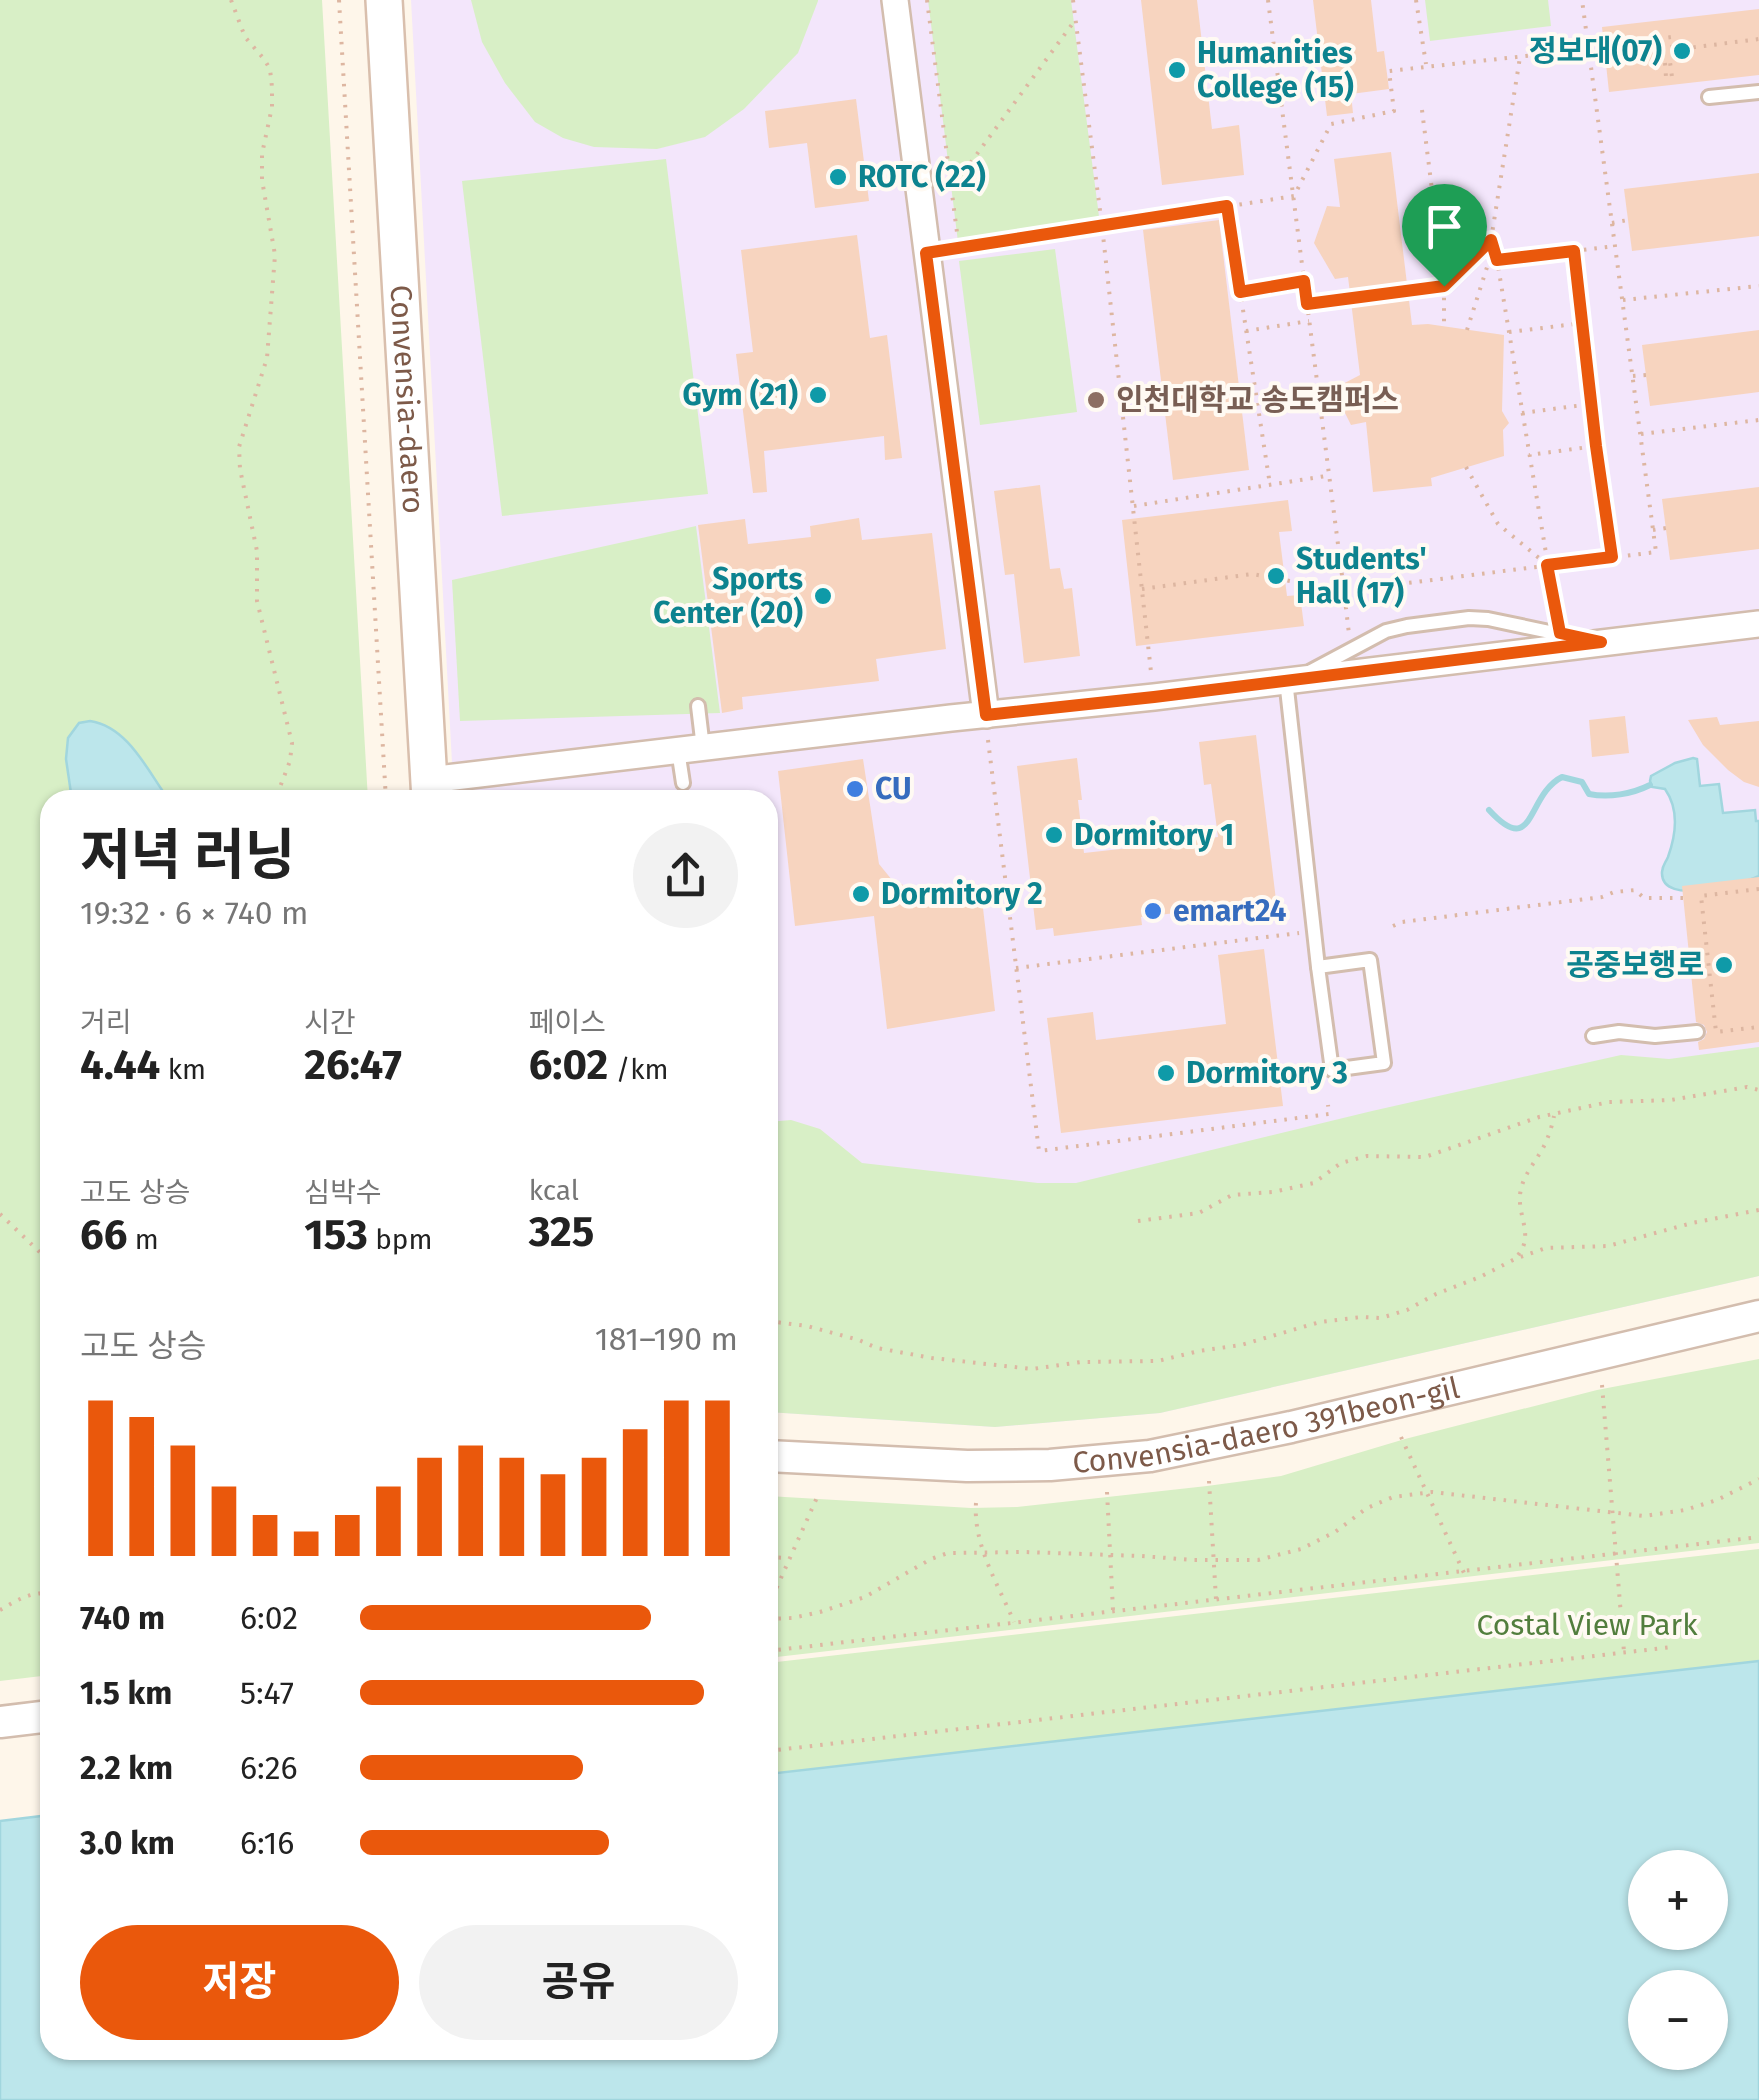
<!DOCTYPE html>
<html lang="ko">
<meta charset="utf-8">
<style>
:root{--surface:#fff;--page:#f2f2f2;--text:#222;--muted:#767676;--accent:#ea580c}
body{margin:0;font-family:"Fira Sans","Noto Sans KR",sans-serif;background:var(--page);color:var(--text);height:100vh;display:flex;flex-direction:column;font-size:38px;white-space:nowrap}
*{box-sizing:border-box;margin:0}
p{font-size:32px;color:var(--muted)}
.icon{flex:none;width:55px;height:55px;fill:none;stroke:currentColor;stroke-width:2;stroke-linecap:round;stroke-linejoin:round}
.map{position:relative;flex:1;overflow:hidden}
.details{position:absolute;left:40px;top:790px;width:738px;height:1270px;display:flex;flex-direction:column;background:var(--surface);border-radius:30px;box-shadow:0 2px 8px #0004}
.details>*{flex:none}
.fabs{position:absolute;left:1628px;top:1850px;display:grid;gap:20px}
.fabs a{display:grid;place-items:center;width:100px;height:100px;border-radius:50%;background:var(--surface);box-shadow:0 2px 8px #0004;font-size:50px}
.pin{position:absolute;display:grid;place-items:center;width:85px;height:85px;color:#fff;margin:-102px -42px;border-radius:50% 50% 50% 0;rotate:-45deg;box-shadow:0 0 10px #0007}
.pin .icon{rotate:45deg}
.round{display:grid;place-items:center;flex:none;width:105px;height:105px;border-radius:52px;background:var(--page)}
.headline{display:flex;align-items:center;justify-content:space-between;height:170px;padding:0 40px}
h1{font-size:55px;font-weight:700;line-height:75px}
.figures{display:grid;grid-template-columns:repeat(3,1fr);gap:15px;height:170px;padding:10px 40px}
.figures div{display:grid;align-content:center}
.figures b{font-size:42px;font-weight:700}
.figures small{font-size:28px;font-weight:400}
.figures p{font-size:28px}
.chart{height:280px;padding:20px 40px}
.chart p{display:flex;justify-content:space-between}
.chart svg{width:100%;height:180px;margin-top:10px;stroke:var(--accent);stroke-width:6}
.cta{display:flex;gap:20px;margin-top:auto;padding:20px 40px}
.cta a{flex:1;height:115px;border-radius:60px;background:var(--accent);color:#fff;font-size:40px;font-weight:700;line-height:115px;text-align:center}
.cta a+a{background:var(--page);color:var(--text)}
ul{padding:0 40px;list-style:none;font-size:32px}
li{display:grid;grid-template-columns:160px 120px 1fr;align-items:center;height:75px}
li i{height:25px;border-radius:12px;background:var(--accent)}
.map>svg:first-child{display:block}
</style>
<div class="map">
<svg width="1759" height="2100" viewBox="0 0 1759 2100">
<rect width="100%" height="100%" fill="#fef6ea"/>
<polygon fill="#f3e6fb" points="411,0 1759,0 1759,1276 1160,1413 995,1427 768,1412 768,800 454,800"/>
<g fill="#d8efc6">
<polygon points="0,0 322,0 368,800 50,800 50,1675 0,1681"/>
<polygon points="471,0 818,0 818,1 798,53 744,109 705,137 657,149 594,147 563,138 535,122 505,83 482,42"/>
<polygon points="928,0 1071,0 1100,224 958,242"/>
<polygon points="1425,0 1548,0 1551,26 1430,41"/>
<polygon points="666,159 708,494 502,516 462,181"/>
<polygon points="1055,249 1077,412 980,425 959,261"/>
<polygon points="696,526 720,713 460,721 452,580"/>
<polygon points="1759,1047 1759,1276 1160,1413 995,1427 768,1412 768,1122 791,1120 820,1129 862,1163 1038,1183 1076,1183 1372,1111 1621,1055 1669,1059"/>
<polygon points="1759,1359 1759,1543 768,1658 768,1496 971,1508 1017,1507 1207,1486 1281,1476 1405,1439 1597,1390"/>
<polygon points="1759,1549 1759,1661 768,1774 768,1663"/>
</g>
<g fill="#bce6eb" stroke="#a1d6de" stroke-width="2.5" fill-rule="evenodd">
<path d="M90 721C129 727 148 772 169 800H72L66 759 68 738 79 723Z"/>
<path d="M1693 758 1697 759 1700 786 1719 784 1723 813 1755 810 1756 821H1759V876C1740 885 1719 887 1698 890 1684 892 1661 891 1662 872 1663 864 1665 864 1668 857 1676 835 1679 809 1665 789L1652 787 1650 781 1651 776 1675 763Z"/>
<path d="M1759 1661V2100H0V1821L50 1815V2050H768V1774ZM1645 1868H1710V1932H1645ZM1645 1988H1710V2052H1645Z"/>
</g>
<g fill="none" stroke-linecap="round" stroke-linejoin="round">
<path stroke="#a1d6de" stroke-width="6" d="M1489 810C1535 860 1526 795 1562 777L1582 782 1589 794C1609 798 1632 794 1650 785"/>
</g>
<g fill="#f7d4bf">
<polygon points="1141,0 1197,0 1212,129 1239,125 1244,175 1162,185"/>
<polygon points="1313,0 1371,0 1377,52 1384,51 1389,89 1351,94 1353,113 1327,116"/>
<polygon points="1759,9 1759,75 1609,92 1602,27"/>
<polygon points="856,99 869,201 815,208 807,143 769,148 765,111"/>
<polygon points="1391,152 1412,325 1428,324 1504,335 1502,411 1509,423 1503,430 1504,456 1431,478 1432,486 1373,492 1366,422 1351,425 1333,389 1360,375 1348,277 1335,279 1314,243 1327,206 1340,207 1334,159"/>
<polygon points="1759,173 1759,236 1632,251 1624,189"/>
<polygon points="1219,220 1249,470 1173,480 1143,230"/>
<polygon points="857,235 870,338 887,335 902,458 885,460 884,436 764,451 767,492 753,493 736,354 753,352 741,250"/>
<polygon points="1759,330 1759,392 1650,406 1642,345"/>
<polygon points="1040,485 1050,569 1060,568 1064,589 1072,588 1080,656 1024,663 1014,574 1005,575 994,491"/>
<polygon points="1759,487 1759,549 1670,560 1662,499"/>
<polygon points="1288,500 1292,531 1279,532 1287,596 1300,595 1304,626 1136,646 1122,520"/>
<polygon points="859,518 862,540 932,533 946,649 876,659 879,681 742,697 743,709 722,713 698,525 745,519 748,544 811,537 810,526"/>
<polygon points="1625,716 1629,753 1592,757 1589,720"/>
<polygon points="1717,717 1720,725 1759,721 1759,787 1744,782 1728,770 1703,745 1688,720"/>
<polygon points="1256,735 1276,900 1263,902 1264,909 1177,920 1176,913 1141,917 1142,925 1054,936 1053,928 1036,930 1017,766 1077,758 1082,800 1078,800 1084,853 1129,848 1127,839 1171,833 1173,843 1218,837 1211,784 1204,785 1199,742"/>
<polygon points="863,759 879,864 892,880 921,893 939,895 981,891 995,1011 887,1029 874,916 795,926 778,771"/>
<polygon points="1759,877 1759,1042 1699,1050 1698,1042 1704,1039 1707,1032 1704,1025 1696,1022 1682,886"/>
<polygon points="1264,949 1283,1106 1061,1133 1047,1018 1093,1012 1096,1040 1226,1024 1218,955"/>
</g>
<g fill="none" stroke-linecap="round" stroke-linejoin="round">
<g stroke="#d3bdae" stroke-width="18">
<g id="service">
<polyline points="1709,97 1759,92"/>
<polyline points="1311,671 1386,631 1407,626 1469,618 1488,619 1583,639"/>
<polyline points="1286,680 1318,967"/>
<polyline points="698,706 703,748"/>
<polyline points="678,750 683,783"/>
<polygon points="1370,960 1384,1063 1332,1070 1318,967"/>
<polyline points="1593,1036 1619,1032 1655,1036 1697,1032"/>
</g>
</g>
<g stroke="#d3bdae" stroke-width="30">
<g id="minor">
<polyline points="895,0 986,715"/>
<polyline points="429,780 951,718 1154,697 1759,624"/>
</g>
</g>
<g stroke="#d3bdae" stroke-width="35">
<g id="tertiary">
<path id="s1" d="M768 1456 967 1466 1050 1465 1150 1456 1291 1427 1759 1316"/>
<polyline points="0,1722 50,1716"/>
</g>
</g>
<g stroke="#d9bfad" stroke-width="40">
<g id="secondary">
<path id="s2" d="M384 0 430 800"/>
</g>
</g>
<g stroke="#ddb6a1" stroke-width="4" stroke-dasharray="2.5 8" stroke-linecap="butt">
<polyline points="231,0 245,37 264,59 270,69 272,87 272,107 262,154 262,180 275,255 267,358 239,447 240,469 257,551 257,601 292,743 290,761 275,800"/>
<polyline points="339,0 386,800"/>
<polyline points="927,0 959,248"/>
<polyline points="1073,0 1102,226 1151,672"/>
<polyline points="1268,0 1344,591 1656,552 1582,0"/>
<polyline points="1416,0 1426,64"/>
<polyline points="1658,39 1671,37 1673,49"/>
<polyline points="1610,58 1759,39"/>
<polyline points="1665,63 1666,77 1672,77 1670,62"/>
<polyline points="1422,110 1444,286 1444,327"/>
<polyline points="952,188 1073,23"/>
<polyline points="1227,206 1270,485"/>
<polyline points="1612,223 1628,220"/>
<polyline points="1491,240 1520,57"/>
<polyline points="949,250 1294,196 1331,124 1394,111 1389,71 1589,49"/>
<polyline points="1240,293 1304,281"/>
<polyline points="1623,300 1759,286"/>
<polyline points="1309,304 1444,286 1491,240 1497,260 1557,619"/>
<polyline points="1583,324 1591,404"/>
<polyline points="1467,330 1489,261 1615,246"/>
<polyline points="1246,331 1309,321"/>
<polyline points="1509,332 1583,323 1575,253"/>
<polyline points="1633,376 1646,375"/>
<polyline points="1522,413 1591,404 1596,446 1529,455"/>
<polyline points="1641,434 1759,420"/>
<polyline points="1596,446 1612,555"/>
<polyline points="1466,467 1498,524 1545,563"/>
<polyline points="1134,506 1326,476"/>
<polyline points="1653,530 1666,528"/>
<polyline points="1142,589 1252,574 1344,591 1349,634"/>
<polyline points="988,740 1039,1151 1329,1114 1328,1105"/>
<polyline points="1759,889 1701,896 1716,1032 1759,1027"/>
<polyline points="1393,926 1402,922 1602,897 1614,892 1635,890 1644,898 1683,898"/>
<polyline points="1016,968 1299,933"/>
<polyline points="0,1214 50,1262"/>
<polyline points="1138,1221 1199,1213 1232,1195 1273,1192 1314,1183 1341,1163 1367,1156 1425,1157 1539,1117 1609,1102 1671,1100 1747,1087 1759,1090"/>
<path d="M1518 1255C1534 1236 1518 1217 1520 1195 1522 1175 1536 1162 1544 1146 1549 1136 1552 1126 1554 1116"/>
<polyline points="768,1321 807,1326 859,1340 877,1348 932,1358 1032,1369 1081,1362 1158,1361 1199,1351 1241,1345 1320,1322 1361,1317 1381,1318 1407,1310 1436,1294 1480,1277 1515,1259 1546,1248 1608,1246 1692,1223 1759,1210"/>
<polyline points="1602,1385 1624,1652"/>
<polyline points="1401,1437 1464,1573"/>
<polyline points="1209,1481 1216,1599"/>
<polyline points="1107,1492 1113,1610"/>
<path d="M976 1503C973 1545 998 1584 1014 1622"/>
<polyline points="768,1557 788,1558"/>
<polyline points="768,1607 819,1493"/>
<path d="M0 1610C17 1600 30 1592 50 1593"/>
<polyline points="768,1619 792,1618 820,1612 865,1597 931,1559 948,1553 1025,1552 1141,1556 1194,1560 1258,1560 1301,1549 1335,1532 1367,1508 1393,1497 1432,1492 1644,1516 1685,1510 1717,1500 1759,1479"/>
<polyline points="768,1651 1759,1537"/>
<polyline points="768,1751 1672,1647"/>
</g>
<use href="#service" stroke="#fff" stroke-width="12"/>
<use href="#minor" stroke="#fff" stroke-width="25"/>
<use href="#tertiary" stroke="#fff" stroke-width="30"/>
<use href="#secondary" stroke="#fff" stroke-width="35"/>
</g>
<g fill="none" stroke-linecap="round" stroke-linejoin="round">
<g stroke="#fff" stroke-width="20">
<polygon id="route" points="1227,206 1240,292 1304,281 1307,304 1444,286 1491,240 1497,260 1574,251 1596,446 1612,557 1547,565 1560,633 1601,642 1154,697 986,715 926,253"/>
</g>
<use href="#route" stroke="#ea580c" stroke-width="12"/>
</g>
<g fill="#0f9aa8" stroke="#fffaf3" stroke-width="4">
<circle cx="1682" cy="51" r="10"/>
<circle cx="1177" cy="70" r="10"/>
<circle cx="838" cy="177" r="10"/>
<circle cx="818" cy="395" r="10"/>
<circle cx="1276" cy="576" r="10"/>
<circle cx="823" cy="596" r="10"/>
<circle cx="1054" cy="835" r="10"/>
<circle cx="861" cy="894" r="10"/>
<circle cx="1724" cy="965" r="10"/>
<circle cx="1166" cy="1073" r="10"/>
</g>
<circle fill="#8d6e63" stroke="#fffaf3" stroke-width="4" cx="1096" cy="400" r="10"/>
<g fill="#3f7fe0" stroke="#fffaf3" stroke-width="4">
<circle cx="855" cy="789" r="10"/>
<circle cx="1153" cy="911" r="10"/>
</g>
<g text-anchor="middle" stroke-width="8" stroke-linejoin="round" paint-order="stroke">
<g font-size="30" font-weight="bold" fill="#0d838f" stroke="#fffaf3" text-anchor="start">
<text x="1662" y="61" text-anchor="end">정보대(07)</text>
<text x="1197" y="63">Humanities<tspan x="1197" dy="34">College (15)</tspan></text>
<text x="858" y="187">ROTC (22)</text>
<text x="798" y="405" text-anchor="end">Gym (21)</text>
<text x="1296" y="569">Students'<tspan x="1296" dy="34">Hall (17)</tspan></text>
<text x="803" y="589" text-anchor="end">Sports<tspan x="803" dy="34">Center (20)</tspan></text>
<text x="1074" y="845">Dormitory 1</text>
<text x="881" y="904">Dormitory 2</text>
<text x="1704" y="975" text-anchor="end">공중보행로</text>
<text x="1186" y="1083">Dormitory 3</text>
</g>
<g font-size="30" fill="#7d5a49" stroke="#fffaf3">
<text dy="10" stroke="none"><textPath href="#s2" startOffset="400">Convensia-daero</textPath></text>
<text dy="10" stroke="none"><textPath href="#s1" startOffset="502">Convensia-daero 391beon-gil</textPath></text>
</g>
<g font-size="30" font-weight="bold" fill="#785e54" stroke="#fffaf3" text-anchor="start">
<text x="1116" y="410">인천대학교 송도캠퍼스</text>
</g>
<g font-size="30" font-weight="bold" fill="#366cbe" stroke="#fffaf3" text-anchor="start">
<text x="875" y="799">CU</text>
<text x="1173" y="921">emart24</text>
</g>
<g font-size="30" fill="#527e3d" stroke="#fffaf3">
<text x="1587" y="1635">Costal View Park</text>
</g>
</g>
</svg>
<div class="fabs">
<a>+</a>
<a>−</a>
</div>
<div class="pin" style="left:1444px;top:286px;background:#1e9e55"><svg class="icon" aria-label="arrive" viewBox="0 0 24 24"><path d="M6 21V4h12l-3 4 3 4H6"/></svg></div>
<section class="details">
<div class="headline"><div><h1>저녁 러닝</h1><p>19:32 · 6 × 740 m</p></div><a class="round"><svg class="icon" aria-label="share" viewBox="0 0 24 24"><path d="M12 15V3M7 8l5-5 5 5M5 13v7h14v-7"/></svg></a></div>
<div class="figures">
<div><p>거리</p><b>4.44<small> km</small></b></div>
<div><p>시간</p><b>26:47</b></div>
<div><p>페이스</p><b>6:02<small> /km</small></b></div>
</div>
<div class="figures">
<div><p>고도 상승</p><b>66<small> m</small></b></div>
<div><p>심박수</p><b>153<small> bpm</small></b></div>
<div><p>kcal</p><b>325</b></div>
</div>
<div class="chart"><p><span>고도 상승</span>181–190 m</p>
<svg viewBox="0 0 160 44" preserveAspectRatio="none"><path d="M5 44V6M15 44V10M25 44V17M35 44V27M45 44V34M55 44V38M65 44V34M75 44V27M85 44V20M95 44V17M105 44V20M115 44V24M125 44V20M135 44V13M145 44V6M155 44V6"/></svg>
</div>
<ul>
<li><b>740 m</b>6:02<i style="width:77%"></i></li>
<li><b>1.5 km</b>5:47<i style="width:91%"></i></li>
<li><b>2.2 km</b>6:26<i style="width:59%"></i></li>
<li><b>3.0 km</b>6:16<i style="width:66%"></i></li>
</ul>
<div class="cta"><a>저장</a><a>공유</a></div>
</section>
</div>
